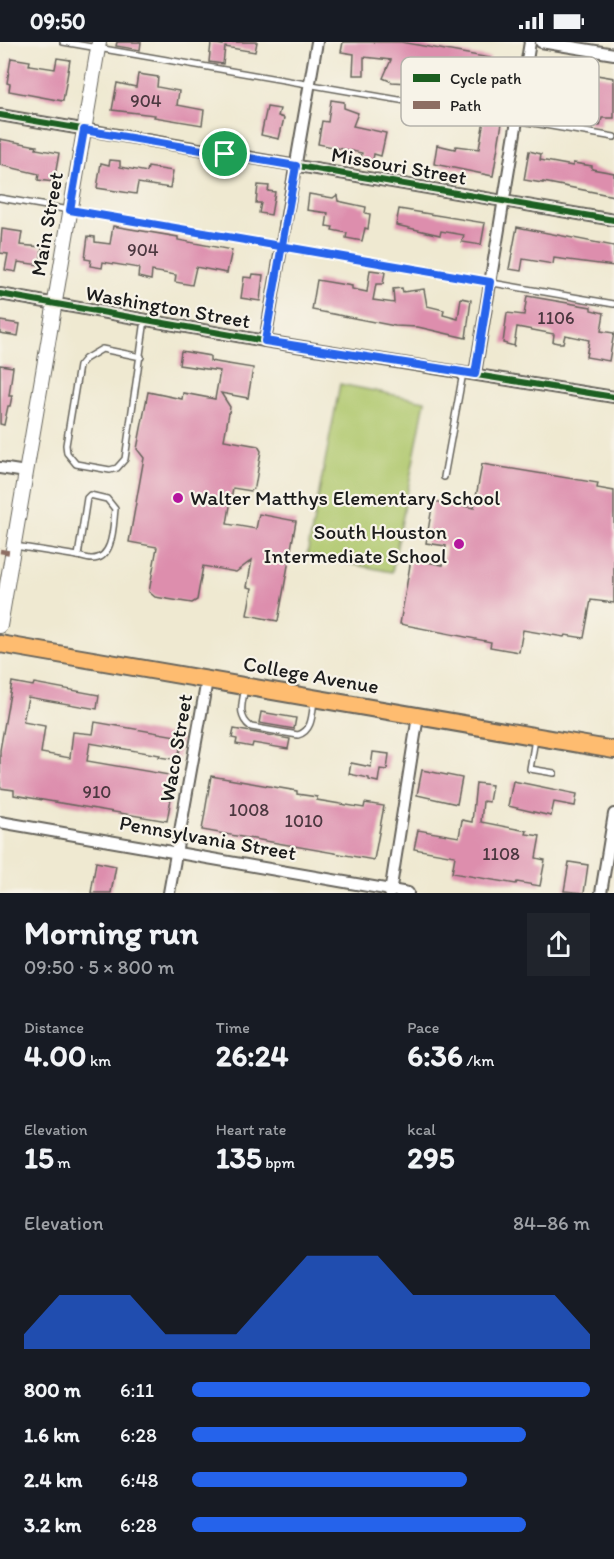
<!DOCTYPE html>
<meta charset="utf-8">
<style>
:root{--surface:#171b24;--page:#20242c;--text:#f1f3f6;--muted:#9ea1a6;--accent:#2563eb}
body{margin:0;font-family:Itim,sans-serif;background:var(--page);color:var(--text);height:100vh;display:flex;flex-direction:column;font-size:22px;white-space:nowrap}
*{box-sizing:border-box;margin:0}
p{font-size:20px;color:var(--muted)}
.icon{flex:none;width:33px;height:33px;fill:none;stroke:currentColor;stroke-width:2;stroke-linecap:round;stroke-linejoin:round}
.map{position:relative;height:851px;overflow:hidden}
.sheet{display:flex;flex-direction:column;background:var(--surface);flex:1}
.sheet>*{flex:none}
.pin{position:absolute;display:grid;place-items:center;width:51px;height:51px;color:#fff;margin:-26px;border:3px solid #fff;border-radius:50%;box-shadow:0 2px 6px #0007}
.round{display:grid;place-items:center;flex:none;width:63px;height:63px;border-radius:0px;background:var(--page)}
.summary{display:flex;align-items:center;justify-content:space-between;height:102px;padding:0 24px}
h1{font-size:33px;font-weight:700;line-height:45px}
.metrics{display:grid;grid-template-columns:repeat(3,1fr);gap:9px;height:102px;padding:6px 24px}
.metrics div{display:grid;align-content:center}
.metrics b{font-size:30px;font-weight:700}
.metrics small{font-size:16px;font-weight:400}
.metrics p{font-size:16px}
.chart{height:168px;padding:12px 24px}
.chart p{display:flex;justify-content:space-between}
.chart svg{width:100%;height:108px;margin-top:6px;fill:var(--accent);opacity:.7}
ul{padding:0 24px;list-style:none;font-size:20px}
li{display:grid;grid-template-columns:96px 72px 1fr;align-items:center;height:45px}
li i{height:15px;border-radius:8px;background:var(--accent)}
.status{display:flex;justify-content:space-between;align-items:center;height:42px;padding:0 30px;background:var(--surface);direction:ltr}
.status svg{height:16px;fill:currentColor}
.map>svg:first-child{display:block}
</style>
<div class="status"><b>09:50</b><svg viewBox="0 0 49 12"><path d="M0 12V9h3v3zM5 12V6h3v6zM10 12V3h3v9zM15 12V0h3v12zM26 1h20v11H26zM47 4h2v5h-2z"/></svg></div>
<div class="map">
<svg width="614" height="851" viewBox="0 0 614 851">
<rect width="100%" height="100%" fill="#f7f3e8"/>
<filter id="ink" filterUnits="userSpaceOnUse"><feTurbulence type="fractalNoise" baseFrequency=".0167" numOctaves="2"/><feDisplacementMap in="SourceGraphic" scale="12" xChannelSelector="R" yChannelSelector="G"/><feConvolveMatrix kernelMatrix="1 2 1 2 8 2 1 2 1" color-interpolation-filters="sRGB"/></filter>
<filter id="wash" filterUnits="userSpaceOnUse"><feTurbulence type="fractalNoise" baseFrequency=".008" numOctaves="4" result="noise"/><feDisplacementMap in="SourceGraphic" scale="24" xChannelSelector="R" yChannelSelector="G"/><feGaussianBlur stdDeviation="1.35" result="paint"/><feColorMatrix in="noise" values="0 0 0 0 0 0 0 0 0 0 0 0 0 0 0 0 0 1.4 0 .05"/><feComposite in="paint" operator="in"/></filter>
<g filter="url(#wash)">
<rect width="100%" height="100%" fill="#efe9d1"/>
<polygon fill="#afc76c" stroke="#667244" stroke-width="1.5" points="340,342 425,359 392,530 307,513"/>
<g id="blocks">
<g fill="#dd8ead">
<polygon points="117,0 141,0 140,8 116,4"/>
<polygon points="223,0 257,0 255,10 225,5 223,22 209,20 211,1 223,3"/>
<polygon points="343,0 401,0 490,16 486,39 460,34 459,38 441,35 438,36 435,52 423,50 426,34 409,31 408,41 392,40 383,36 391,18 364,15 364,33 353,33 354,12 341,10"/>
<polygon points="11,16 30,19 29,23 55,27 57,16 70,18 63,59 9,49 10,42 7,41"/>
<polygon points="544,24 614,36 614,76 602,76 600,84 588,82 592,60 587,59 588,54 551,49 551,51 540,50"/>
<polygon points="138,32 158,35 157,45 179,49 177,63 204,68 202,83 154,75 155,73 112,68 117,41 136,45"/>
<polygon points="331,58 344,60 344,66 358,71 353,84 386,91 381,114 374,112 372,123 360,121 362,111 318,102 322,79 328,80"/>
<polygon points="267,65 280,67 278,74 284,76 279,97 261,93"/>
<polygon points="484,78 502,81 493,134 434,122 437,103 455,107 456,104 479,107"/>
<polygon points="0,97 37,104 36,107 59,111 54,140 38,138 39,132 0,123"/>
<polygon points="529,109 541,112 540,118 573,124 573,121 592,124 592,127 614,131 614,154 543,140 543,141 524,138"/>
<polygon points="110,118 120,119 120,125 147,130 148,125 173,129 170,146 138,141 136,152 97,146 101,121 109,123"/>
<polygon points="258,143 269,144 268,149 275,150 271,173 259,171 261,161 256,161"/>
<polygon points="309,152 333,156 337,153 338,159 366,165 365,171 370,172 368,187 365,186 362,199 346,196 347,191 332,188 333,185 326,184 328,171 307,168"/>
<polygon points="399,167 485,181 481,203 462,200 464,193 441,189 440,193 396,183"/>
<polygon points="113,184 178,195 178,198 232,208 227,231 196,225 192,243 175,240 176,233 152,229 151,238 138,235 139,226 103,220 102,226 90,224 91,218 85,217 88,194 95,195 95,200 110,202"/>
<polygon points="517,185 614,204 614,224 554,216 553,222 523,217 521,229 509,227"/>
<polygon points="2,187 22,190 20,203 42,205 40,223 18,220 16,230 5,228 8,212 0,211"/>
<polygon points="370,228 385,230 383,242 376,242 373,258 394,261 393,247 402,246 403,250 424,247 427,264 444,268 443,273 458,277 461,256 471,258 466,296 418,285 395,284 312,268 317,238 352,244 352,247 367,250"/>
<polygon points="253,232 263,233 260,259 241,256 244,235 252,236"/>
<polygon points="527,254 591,265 591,268 604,271 601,289 614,291 609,319 586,315 589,298 565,293 563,301 558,301 553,300 554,292 517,285 514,304 503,301 507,271 524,273"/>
<polygon points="0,279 20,282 18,294 0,291"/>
<polygon points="181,309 210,314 210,319 253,326 248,356 221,351 230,365 224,398 258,404 261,409 255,445 251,449 233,446 227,482 256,487 259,472 296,479 278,579 247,573 252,546 247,545 252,518 236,530 203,524 197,558 192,561 155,555 149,550 157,505 129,500 144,416 137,407 148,350 182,357 183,351 215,357 220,329 179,323"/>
<polygon points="0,323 13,325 9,354 12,354 10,364 8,364 4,383 0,382"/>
<polygon points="482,422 598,441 597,446 614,449 614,561 591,558 584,596 565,593 564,595 523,588 519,610 490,605 491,600 400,582 411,517 443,523 446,504 426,501 433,459 474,466"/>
<polygon points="12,640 33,644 34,641 99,653 97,667 28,655 23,680 45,684 41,711 70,716 73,690 93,692 95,680 182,695 178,718 159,715 160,713 90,701 87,719 175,734 167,779 37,757 14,753 14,748 0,746 0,708"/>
<polygon points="261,670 296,676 294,687 259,681"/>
<polygon points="234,687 290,697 288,707 253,701 252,705 236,702 237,697 232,696"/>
<polygon points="373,710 389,712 387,728 380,727 378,740 369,738 369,736 349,732 351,721 371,725"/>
<polygon points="422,728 462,736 457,762 417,753"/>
<polygon points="211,734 297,749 297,752 317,755 317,758 364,766 365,761 384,764 374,818 202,788"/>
<polygon points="513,739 577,752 575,764 554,760 551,774 508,764"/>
<polygon points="476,741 492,743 489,760 483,759 481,780 527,789 526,792 540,794 536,816 545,818 540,844 517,840 516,842 452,831 455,814 414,807 418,788 459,795 462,778 472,780"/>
<polygon points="96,820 116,824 111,851 91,851"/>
<polygon points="569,820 588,823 584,851 564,849"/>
</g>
</g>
</g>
<g filter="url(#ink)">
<use href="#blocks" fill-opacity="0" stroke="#66645b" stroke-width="1.5"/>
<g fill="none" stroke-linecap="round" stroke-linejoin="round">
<g stroke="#66645b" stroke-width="8">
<g id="service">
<polyline points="63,0 614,95"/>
<polyline points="0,156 614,262"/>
<polyline points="141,315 102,307 85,317 79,324 66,403 67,411 76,422 110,428 117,426 125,417 145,278"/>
<polyline points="444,435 463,331"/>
<path d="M90 453 107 457 115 467C113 483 114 517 92 517 88 517 82 515 78 514L87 456Z"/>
<polyline points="15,504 78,514"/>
<path d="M245 646C242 661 237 675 251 685L298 693C313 689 312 671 314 658"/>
<polyline points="535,697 530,727 554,731"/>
</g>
</g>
<g stroke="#66645b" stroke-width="14">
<g id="minor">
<polyline points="541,0 614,12"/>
<polyline points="0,73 614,178"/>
<polyline points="0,252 265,299 614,355"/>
<polyline points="265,299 317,0"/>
<polyline points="475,332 530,0"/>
<polyline points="0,426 26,430"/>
<polyline points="0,780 408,851"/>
<polyline points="169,851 207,638"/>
<polyline points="390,851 418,674"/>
<polyline points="601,851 614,772"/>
</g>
</g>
<g stroke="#66645b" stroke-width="16">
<polyline id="tertiary" points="0,584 99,0"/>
</g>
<g stroke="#66645b" stroke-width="20">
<polyline id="primary" points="0,602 614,708"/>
</g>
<use href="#service" stroke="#fff" stroke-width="5"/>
<use href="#minor" stroke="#fff" stroke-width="10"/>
<use href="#tertiary" stroke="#fff" stroke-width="14"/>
<use href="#primary" stroke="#febc70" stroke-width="16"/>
<polyline stroke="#8d6e63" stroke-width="4.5" stroke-dasharray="9 4.5" stroke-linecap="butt" points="0,509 12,511"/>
<g stroke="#f7f3e8" stroke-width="10">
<g id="cycleway">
<polyline points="0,73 614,178"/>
<polyline points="0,252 265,299 614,355"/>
</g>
</g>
<use href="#cycleway" stroke="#1b5e20" stroke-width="6"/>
</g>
</g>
<g fill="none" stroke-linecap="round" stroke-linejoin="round" filter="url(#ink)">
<g stroke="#fff" stroke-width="12">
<path id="route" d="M225 112 296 124 265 299 475 332 490 240C350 216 210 192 70 168L84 88 225 112"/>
</g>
<use href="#route" stroke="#2563eb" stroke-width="8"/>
</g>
<g fill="#b5179e" stroke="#f7f3e8" stroke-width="2">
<circle cx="178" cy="456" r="6"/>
<circle cx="459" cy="502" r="6"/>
</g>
<g text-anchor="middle" stroke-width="4.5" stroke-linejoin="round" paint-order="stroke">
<g font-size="18" fill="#4c3840">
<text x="146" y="65">904</text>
<text x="143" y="214">904</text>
<text x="556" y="282">1106</text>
<text x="97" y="756">910</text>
<text x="249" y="774">1008</text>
<text x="304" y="785">1010</text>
<text x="501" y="818">1108</text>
</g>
<g font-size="21" fill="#1c1c1c" stroke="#f7f3e8">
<text transform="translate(399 124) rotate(10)" y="7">Missouri Street</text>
<text transform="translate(47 182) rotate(-80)" y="7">Main Street</text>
<text transform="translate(168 265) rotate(10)" y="7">Washington Street</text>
<text transform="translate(311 633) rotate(10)" y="7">College Avenue</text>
<text transform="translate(176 706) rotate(-80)" y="7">Waco Street</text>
<text transform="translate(208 796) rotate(10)" y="7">Pennsylvania Street</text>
</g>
<g font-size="21" fill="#1c1c1c" stroke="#f7f3e8" text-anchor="start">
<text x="190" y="463">Walter Matthys Elementary School</text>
<text x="447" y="497" text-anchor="end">South Houston<tspan x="447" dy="24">Intermediate School</tspan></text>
</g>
</g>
<rect x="401" y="15" width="198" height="69" rx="9" fill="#f7f3e8" stroke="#b5b2ab" stroke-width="1.5"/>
<rect x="413" y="32" width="27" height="8" fill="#1b5e20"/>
<rect x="413" y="59" width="27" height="8" fill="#8d6e63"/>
<g font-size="16" fill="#1c1c1c">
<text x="450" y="42">Cycle path</text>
<text x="450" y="69">Path</text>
</g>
</svg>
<div class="pin" style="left:225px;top:112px;background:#1e9e55"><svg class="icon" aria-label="arrive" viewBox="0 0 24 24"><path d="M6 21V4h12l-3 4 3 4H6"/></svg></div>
</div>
<section class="sheet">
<div class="summary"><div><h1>Morning run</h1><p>09:50 · 5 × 800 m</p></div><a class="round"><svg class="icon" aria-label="share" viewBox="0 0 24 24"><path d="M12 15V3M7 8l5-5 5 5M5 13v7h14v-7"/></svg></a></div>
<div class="metrics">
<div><p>Distance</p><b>4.00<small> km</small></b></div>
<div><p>Time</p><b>26:24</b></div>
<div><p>Pace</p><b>6:36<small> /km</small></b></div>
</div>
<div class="metrics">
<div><p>Elevation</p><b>15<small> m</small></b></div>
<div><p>Heart rate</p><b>135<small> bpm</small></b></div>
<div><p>kcal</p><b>295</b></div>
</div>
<div class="chart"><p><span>Elevation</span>84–86 m</p>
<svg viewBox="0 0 160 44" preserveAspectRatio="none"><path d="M0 44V38L10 22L20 22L30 22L40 38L50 38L60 38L70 22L80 6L90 6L100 6L110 22L120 22L130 22L140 22L150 22L160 38V44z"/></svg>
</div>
<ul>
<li><b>800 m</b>6:11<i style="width:100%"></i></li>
<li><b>1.6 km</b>6:28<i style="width:84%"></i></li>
<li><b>2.4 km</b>6:48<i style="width:69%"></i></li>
<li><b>3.2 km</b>6:28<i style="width:84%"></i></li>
</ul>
</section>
